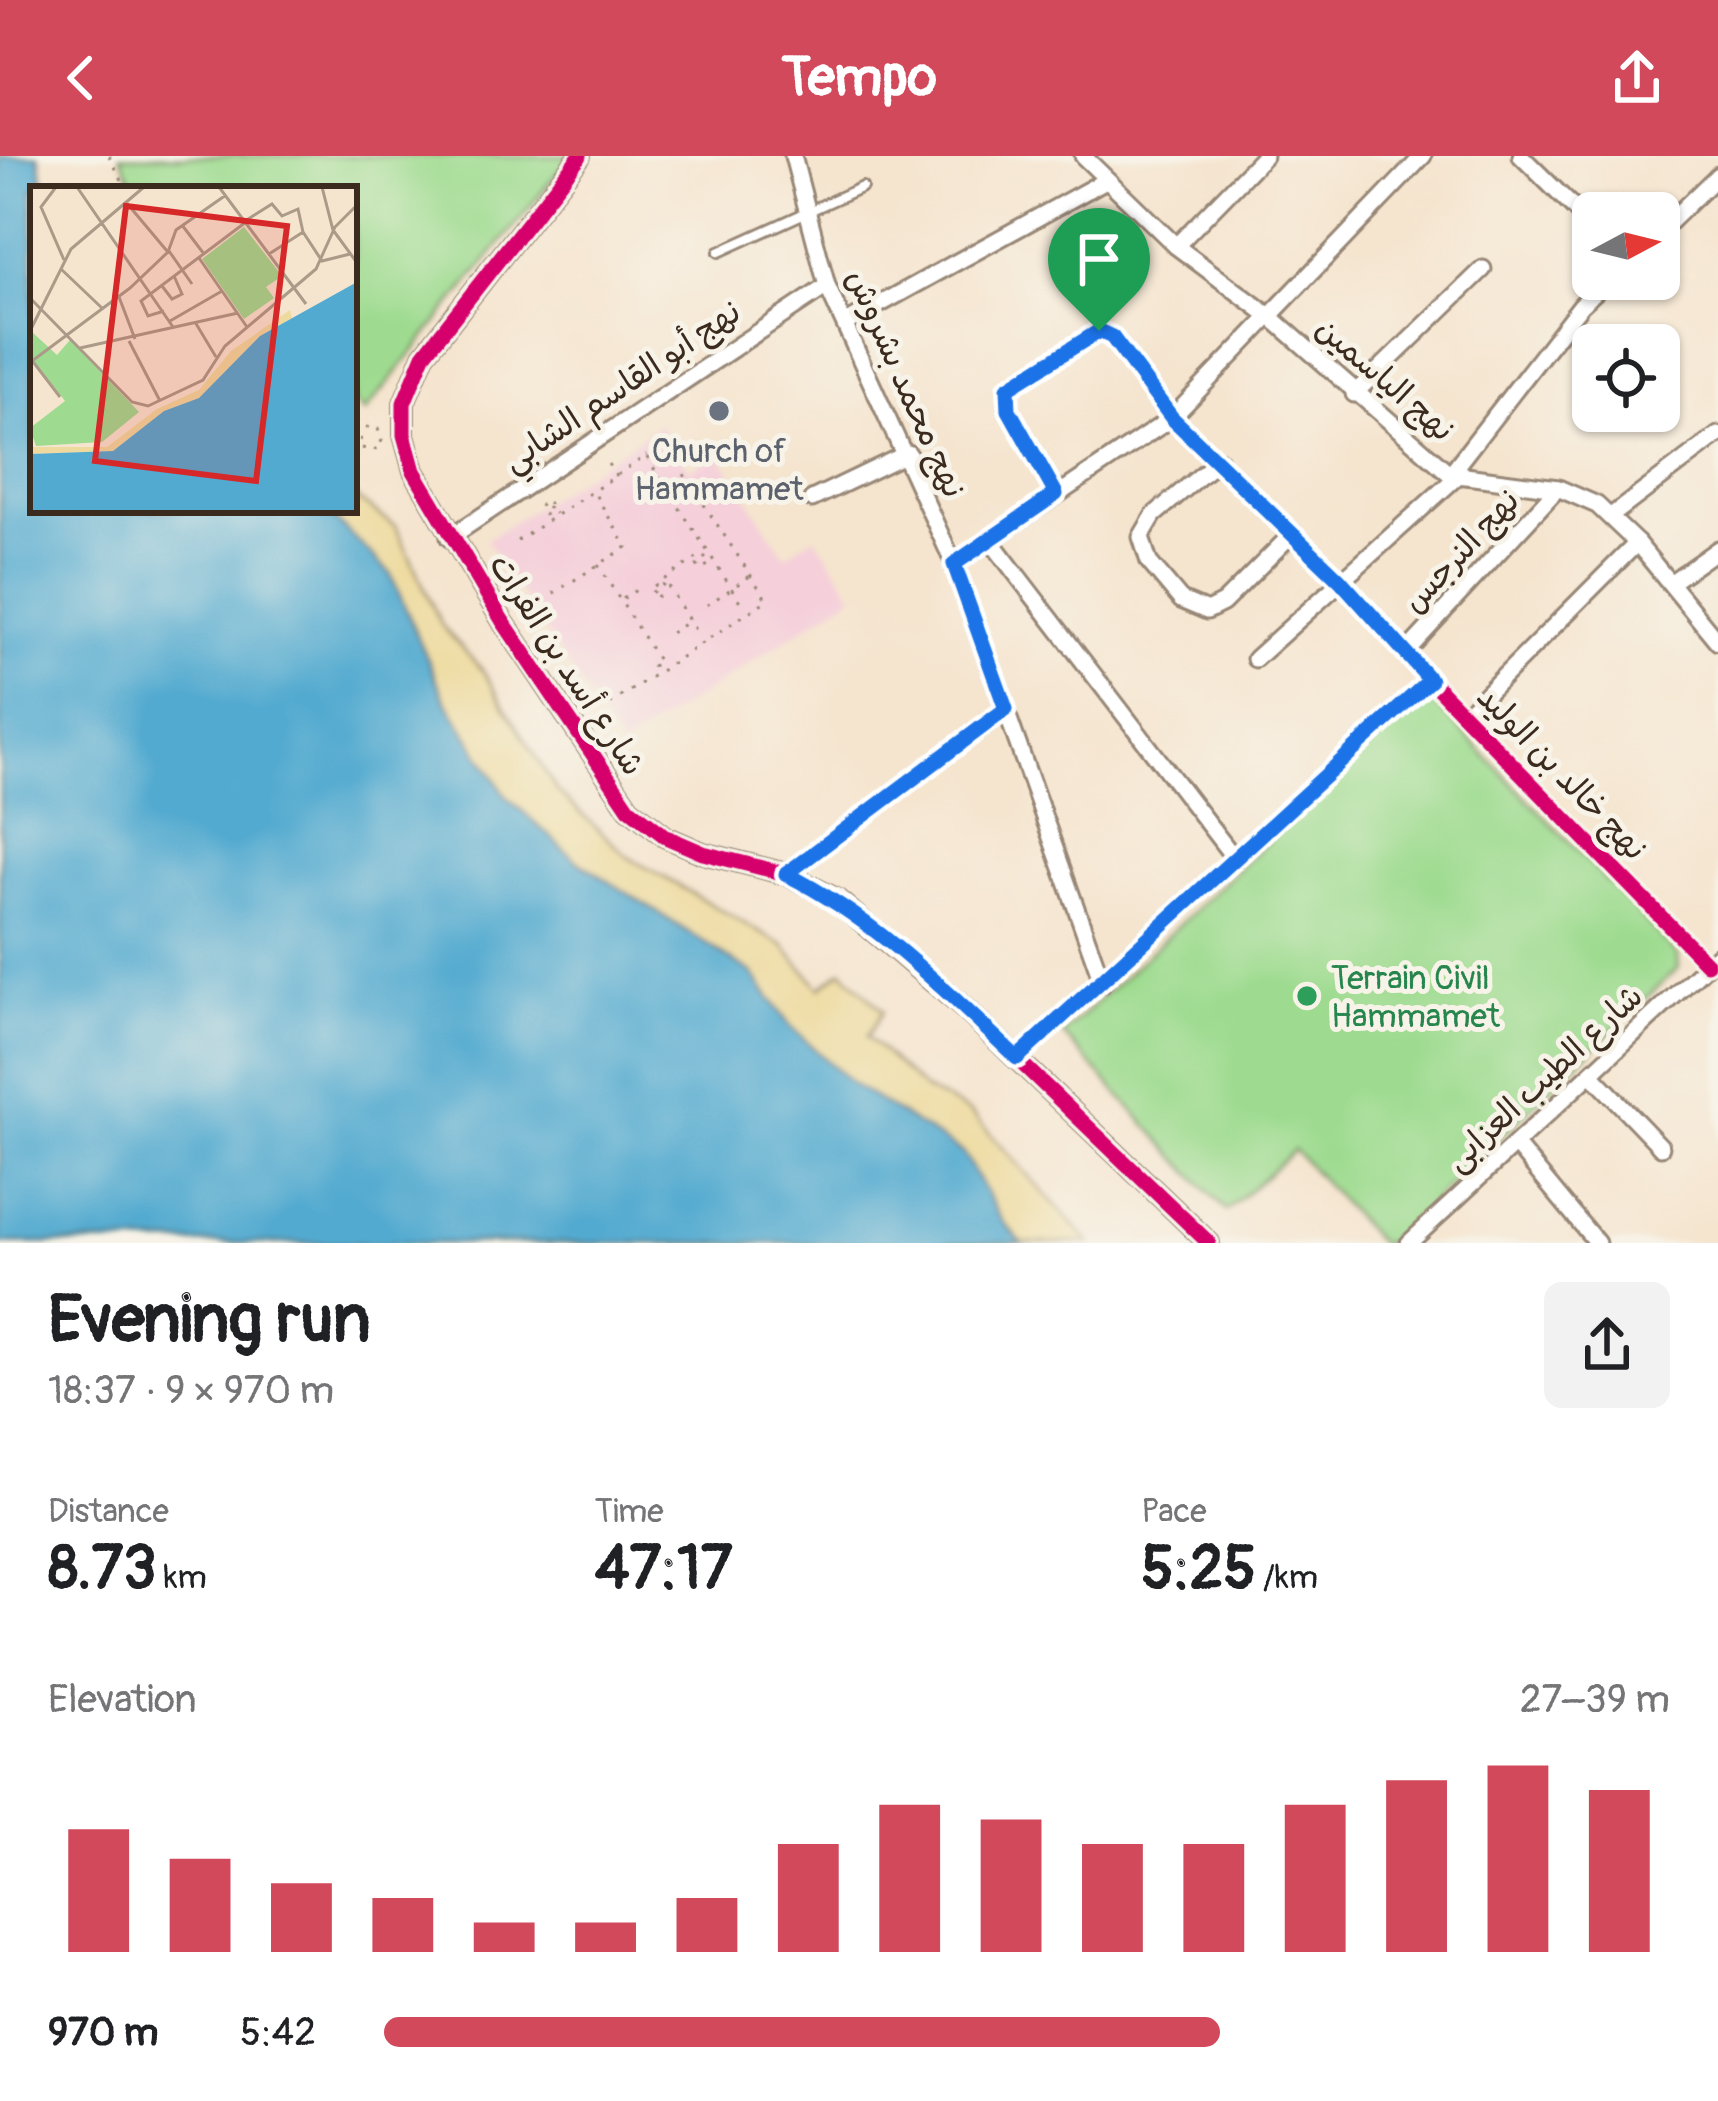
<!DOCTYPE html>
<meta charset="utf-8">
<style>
:root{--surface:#fff;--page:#f2f2f2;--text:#202124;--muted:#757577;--accent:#d1495b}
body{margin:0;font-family:Pangolin,"Playpen Sans Arabic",sans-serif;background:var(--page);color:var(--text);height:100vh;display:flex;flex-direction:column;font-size:45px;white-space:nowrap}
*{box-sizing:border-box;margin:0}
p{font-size:39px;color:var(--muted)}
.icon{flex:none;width:66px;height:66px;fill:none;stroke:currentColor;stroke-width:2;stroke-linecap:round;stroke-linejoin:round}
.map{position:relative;height:1087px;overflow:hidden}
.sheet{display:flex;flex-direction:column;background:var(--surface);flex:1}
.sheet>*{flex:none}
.needle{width:78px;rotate:83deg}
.controls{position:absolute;left:1572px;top:36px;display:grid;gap:24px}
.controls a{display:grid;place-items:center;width:108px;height:108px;border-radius:18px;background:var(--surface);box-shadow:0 3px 9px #0004;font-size:60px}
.pin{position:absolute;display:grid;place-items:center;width:102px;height:102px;color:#fff;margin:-123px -51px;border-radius:50% 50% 50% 0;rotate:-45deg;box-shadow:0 0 12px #0007}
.pin .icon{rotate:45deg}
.round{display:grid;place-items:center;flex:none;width:126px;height:126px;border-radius:18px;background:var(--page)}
.head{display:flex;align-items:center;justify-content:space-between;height:204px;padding:0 48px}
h1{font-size:66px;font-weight:800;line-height:90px}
.figures{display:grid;grid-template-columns:repeat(3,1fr);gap:18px;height:204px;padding:12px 48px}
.figures div{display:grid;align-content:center}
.figures b{font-size:60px;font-weight:800}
.figures small{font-size:33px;font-weight:400}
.figures p{font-size:33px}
.chart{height:336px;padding:24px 48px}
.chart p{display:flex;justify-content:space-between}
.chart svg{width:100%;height:216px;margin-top:12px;stroke:var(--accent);stroke-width:6}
ul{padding:0 48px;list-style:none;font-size:39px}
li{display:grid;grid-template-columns:192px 144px 1fr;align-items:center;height:90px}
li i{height:30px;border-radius:15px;background:var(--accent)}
header{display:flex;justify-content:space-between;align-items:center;height:156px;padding:0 48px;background:var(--accent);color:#fff;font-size:54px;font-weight:800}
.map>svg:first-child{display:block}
</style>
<header><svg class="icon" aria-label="back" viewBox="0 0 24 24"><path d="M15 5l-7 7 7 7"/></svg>Tempo<svg class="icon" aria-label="share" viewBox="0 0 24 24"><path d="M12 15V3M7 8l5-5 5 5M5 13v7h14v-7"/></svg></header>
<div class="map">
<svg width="1718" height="1087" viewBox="0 0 1718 1087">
<rect width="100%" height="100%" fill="#f7f3e8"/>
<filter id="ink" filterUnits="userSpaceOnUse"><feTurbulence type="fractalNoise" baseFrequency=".00833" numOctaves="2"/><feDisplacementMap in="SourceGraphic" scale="24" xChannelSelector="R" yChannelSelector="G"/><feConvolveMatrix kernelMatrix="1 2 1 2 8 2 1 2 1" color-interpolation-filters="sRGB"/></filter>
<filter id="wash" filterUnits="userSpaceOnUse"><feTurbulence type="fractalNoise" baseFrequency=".004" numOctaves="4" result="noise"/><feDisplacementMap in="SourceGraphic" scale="48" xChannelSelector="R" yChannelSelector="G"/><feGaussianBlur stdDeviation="2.7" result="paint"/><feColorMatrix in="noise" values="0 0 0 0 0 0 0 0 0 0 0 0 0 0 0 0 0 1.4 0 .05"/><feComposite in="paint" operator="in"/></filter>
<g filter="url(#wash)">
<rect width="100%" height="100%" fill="#f5e4ce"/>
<polygon fill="#f5cfda" points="660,269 690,314 718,297 785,400 815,380 854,439 621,591 486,384"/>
<g fill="#9edb90" stroke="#6c8257" stroke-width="3">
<polygon points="120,0 571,0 365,256 354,246 354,33 136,33"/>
<polygon points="1432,544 1678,799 1679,811 1389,1087 1379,1087 1294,994 1226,1055 1063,878 1417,545"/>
</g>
<polygon fill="#eeda9e" stroke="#94825e" stroke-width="3" points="354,341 396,371 442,470 483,515 557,635 628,701 784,790 820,832 842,814 883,855 867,881 925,934 971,957 1090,1087 1022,1087 1001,1063 963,997 852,928 790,870 752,817 576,704 507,641 445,543 390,417 325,354 354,354"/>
<polygon fill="#53aad0" stroke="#476a77" stroke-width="3" points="0,0 39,0 44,33 33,33 33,354 325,354 390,417 445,543 507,641 576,704 752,817 790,870 852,928 963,997 1001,1063 1022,1087 0,1087"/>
</g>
<g filter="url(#ink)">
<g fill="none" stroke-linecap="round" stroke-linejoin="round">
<g stroke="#988776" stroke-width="14">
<polyline id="service" points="719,96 862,31"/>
</g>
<g stroke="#988776" stroke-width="21">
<g id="minor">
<polyline points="793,0 827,130 954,408 1103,828"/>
<polyline points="1083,0 1176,90 1272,162 1450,318 1558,332 1597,349 1637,387 1718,486"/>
<polyline points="1521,0 1593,71"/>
<polyline points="1659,76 1718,19"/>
<polyline points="1176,90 1264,0"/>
<polyline points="846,167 1106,24"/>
<polyline points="1354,238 1483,113"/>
<polyline points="1219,304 1154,359 1141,381 1149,406 1181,444 1207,455 1223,447 1293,377"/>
<polyline points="1450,318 1581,149 1609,123"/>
<polyline points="1056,338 1009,254 1008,232 1099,175 1117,188 1172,262 1340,424 1430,524 1707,808"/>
<polyline points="812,343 908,297"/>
<polyline points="1611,360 1718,279"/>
<polyline points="449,382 827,130"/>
<polyline points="990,384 1235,703"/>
<polyline points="954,408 1172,262 1423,0"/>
<polyline points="1670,427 1718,393"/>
<polyline points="1406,496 1558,332"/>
<polyline points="1255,503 1461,317"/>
<polyline points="1466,558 1637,387"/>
<polyline points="786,718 1006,553"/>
<polyline points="1017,902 1430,524"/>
<polyline points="1591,918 1661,991"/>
<polyline points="1515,988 1597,1087"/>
<polyline points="1409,1087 1718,799"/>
</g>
</g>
<g stroke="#988776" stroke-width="24">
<polyline id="tertiary" points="580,0 424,199 404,247 404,279 414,315 502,464 629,652 666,681 703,697 786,718 836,743 965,853 1209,1087"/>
</g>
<g stroke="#988776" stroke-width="3" stroke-dasharray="3 9" stroke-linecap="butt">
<polyline points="109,0 127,33"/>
<polyline points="354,269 378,273 382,284 378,294 360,292 361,275"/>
<polyline points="608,308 616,320"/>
<polyline points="663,331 651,340 654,346 669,336"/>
<polyline points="548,346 555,358"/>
<polyline points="545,360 539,350 545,346 550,355"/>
<polyline points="517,385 646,300 741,447"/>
<polyline points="706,401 697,409 700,414 713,406"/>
<polyline points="598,409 659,506 652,510 656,515"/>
<polyline points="664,428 651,437 655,442 665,435"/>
<polyline points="654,430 703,398"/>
<polyline points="668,430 697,477"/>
<polyline points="623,443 636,434"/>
<polyline points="707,449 750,420"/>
<polyline points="533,450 627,391 593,335"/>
<polyline points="671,477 689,465"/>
<polyline points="610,548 767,444 664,288 646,300"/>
</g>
<use href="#service" stroke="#fff" stroke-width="8"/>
<use href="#minor" stroke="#fff" stroke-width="15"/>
<use href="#tertiary" stroke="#fff" stroke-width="18"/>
<g stroke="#f7f3e8" stroke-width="22">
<g id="cycleway">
<polyline points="580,0 424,199 404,247 404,279 414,315 502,464 629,652 666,681 703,697 786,718 836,743 965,853 1209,1087"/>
<polyline points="1056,338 1009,254 1008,232 1099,175 1117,188 1172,262 1340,424 1430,524 1707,808"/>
</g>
</g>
<use href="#cycleway" stroke="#d6006c" stroke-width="15"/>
</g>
</g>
<g fill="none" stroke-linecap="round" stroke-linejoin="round" filter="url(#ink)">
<g stroke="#fff" stroke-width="24">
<path id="route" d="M1099 175 1112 181 1172 262 1340 424 1430 524 1017 902C945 834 876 763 786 718L1006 553 954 408 1056 338 1009 254 1008 232Z"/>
</g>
<use href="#route" stroke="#1a73e8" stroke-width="15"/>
</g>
<circle fill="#6b7280" stroke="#f7f3e8" stroke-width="4.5" cx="719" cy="255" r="12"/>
<circle fill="#2e9e5b" stroke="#f7f3e8" stroke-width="4.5" cx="1307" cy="840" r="12"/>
<g text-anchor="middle" stroke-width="10" stroke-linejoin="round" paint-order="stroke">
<g font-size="33" fill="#3b2a1e" stroke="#f7f3e8">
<text transform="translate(1386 222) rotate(41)" y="12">نهج الياسمين</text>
<text transform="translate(907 227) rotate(66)" y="12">نهج محمد بشروش</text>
<text transform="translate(621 229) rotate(-34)" y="12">نهج أبو القاسم الشابي</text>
<text transform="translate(1460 394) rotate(-47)" y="12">نهج النرجس</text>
<text transform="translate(568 508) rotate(57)" y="12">شارع أسد بن الفرات</text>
<text transform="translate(1563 616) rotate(46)" y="12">نهج خالد بن الوليد</text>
<text transform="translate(1543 921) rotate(-43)" y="12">شارع الطيب العزابى</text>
</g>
<g font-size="33" fill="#5b616d" stroke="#f7f3e8">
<text x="719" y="306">Church of<tspan x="719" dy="38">Hammamet</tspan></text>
</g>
<g font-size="33" fill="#27864d" stroke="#f7f3e8" text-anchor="start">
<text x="1331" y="833">Terrain Civil<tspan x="1331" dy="38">Hammamet</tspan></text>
</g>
</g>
<g transform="translate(30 30)">
<rect width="327" height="327" fill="#f5e4ce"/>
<path d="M214 41 252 90 236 101 244 112 214 133 172 73ZM2 146 27 169 40 154 109 226 72 256 6 260 0 242 35 215 0 170Z" fill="#9edb90"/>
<path d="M260 124 262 132 230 150 169 212 134 225 83 265 0 268V261H77L127 223 169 204 201 165Z" fill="#eeda9e"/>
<path d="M327 96V326H0V268L83 265 134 225 169 212 230 150Z" fill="#53aad0"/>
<path fill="none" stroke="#ab9a88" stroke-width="3" d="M26 1 11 21 34 74M47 1 143 141M189 1 276 118M292 1 303 44 325 74M95 15 137 65M215 35 242 18 252 30 268 23 273 46M152 39 174 68M139 65 162 98M239 68 273 46 292 75 320 68M169 72 217 141M31 83 73 123M132 100 142 113 152 108 144 90M89 111 105 153M0 112 102 216 118 220 173 194 195 160 286 83 305 41 327 19M134 125 118 130 111 115 216 36M140 135 192 105M165 136 186 171M0 145 41 63 114 1M99 155 130 215M50 162 208 127M1 173 30 211M2 175 100 102 138 66 146 44 196 9"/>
<path fill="#d62828" fill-opacity="0.15" stroke="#d62828" stroke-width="6" d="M96 20 257 40 226 295 65 275Z"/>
<rect width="327" height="327" fill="none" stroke="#3b2a1e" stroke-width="6"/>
</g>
</svg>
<div class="controls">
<a><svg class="needle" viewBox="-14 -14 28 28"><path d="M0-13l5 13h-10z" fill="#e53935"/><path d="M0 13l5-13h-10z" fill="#757577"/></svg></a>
<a><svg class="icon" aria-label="locate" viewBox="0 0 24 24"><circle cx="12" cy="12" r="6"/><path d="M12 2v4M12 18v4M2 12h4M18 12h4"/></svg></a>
</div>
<div class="pin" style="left:1099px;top:175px;background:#1e9e55"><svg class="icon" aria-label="arrive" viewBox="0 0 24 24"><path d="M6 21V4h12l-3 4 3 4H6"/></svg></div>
</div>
<section class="sheet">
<div class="head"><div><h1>Evening run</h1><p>18:37 · 9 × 970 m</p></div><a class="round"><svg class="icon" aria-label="share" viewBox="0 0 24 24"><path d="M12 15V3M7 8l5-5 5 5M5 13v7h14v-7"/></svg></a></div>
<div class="figures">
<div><p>Distance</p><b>8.73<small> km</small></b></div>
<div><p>Time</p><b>47:17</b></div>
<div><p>Pace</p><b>5:25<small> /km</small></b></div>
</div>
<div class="chart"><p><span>Elevation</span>27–39 m</p>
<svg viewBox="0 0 160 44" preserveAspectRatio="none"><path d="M5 44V19M15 44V25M25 44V30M35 44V33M45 44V38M55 44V38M65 44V33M75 44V22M85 44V14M95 44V17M105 44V22M115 44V22M125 44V14M135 44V9M145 44V6M155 44V11"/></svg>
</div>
<ul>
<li><b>970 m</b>5:42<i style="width:65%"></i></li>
</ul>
</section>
